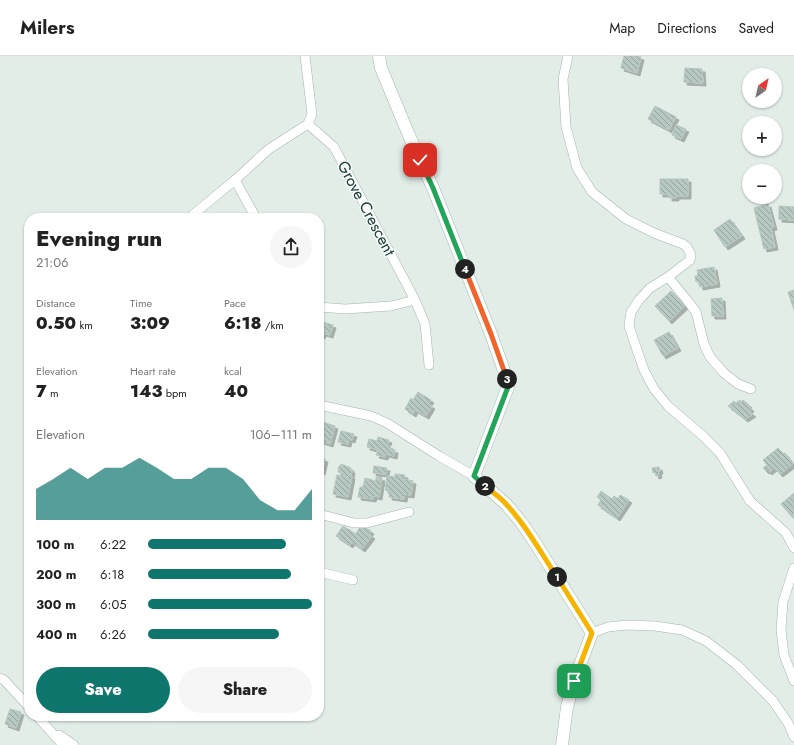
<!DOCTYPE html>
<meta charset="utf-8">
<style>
:root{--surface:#fff;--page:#f6f6f6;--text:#222;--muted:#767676;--line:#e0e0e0;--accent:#0f766e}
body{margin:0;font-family:Jost,sans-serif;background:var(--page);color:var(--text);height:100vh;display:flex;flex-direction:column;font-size:15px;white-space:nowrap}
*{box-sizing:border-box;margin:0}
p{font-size:13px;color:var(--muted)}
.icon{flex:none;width:22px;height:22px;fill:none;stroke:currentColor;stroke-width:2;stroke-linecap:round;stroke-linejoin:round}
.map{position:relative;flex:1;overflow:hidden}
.sheet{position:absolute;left:24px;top:157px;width:300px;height:508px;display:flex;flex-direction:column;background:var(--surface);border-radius:16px;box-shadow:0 1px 3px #0004}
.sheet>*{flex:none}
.needle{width:26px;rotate:34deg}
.fabs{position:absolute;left:742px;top:12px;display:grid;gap:8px}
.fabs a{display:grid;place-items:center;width:40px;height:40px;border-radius:50%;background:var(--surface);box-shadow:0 1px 3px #0004;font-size:20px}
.pin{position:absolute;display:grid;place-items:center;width:34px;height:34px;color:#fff;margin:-17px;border-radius:8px;box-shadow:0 2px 6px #0006}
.km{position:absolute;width:20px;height:20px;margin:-10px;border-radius:50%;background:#222;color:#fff;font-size:11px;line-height:20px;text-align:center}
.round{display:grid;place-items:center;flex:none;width:42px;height:42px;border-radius:21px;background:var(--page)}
.head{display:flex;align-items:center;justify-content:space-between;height:68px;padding:0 12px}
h1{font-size:22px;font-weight:800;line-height:30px}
.metrics{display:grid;grid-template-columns:repeat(3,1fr);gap:6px;height:68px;padding:4px 12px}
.metrics div{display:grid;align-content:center}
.metrics b{font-size:17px;font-weight:800}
.metrics small{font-size:11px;font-weight:400}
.metrics p{font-size:11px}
.chart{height:112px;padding:8px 12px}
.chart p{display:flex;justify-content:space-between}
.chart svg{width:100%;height:72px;margin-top:4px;fill:var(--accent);opacity:.7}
.primary-button{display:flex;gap:8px;margin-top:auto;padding:8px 12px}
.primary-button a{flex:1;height:46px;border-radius:24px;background:var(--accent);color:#fff;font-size:16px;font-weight:800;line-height:46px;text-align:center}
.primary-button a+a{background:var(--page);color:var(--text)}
ul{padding:0 12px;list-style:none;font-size:13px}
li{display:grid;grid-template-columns:64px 48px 1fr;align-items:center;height:30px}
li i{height:10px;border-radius:5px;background:var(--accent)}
header{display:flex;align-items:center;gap:24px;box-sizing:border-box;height:56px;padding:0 20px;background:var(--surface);border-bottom:1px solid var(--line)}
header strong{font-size:19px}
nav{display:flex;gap:22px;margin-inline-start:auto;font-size:14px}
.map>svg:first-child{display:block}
</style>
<header>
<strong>Milers</strong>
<nav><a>Map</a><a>Directions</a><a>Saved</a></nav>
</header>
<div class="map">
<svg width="794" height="689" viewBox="0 0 794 689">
<defs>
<pattern id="building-back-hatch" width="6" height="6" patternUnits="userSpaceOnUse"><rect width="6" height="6" fill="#b7c7c1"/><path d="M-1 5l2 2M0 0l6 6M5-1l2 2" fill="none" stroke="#94a39e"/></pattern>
<filter id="shadow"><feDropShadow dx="3" dy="3" stdDeviation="0" flood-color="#0004"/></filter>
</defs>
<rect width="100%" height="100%" fill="#e2ede8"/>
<g fill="url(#building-back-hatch)" stroke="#b4c6c0" filter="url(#shadow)">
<polygon points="624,0 636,0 641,1 637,17 621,12"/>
<polygon points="685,12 702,13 703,27 684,26"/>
<polygon points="655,50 676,61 669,74 648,63"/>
<polygon points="676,69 686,73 681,83 672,79"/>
<polygon points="660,123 688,123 688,140 676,140 676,142 669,142 669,138 660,138"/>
<polygon points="768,148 774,171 771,172 775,191 764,193 754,152"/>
<polygon points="779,150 794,151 794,164 779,163"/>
<polygon points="730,163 742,180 725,191 714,174"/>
<polygon points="714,211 717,228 700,231 699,225 696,226 695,220 698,220 697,214"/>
<polygon points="794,234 794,254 788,236"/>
<polygon points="671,235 685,250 669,265 655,250"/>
<polygon points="722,242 723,260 712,260 711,243"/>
<polygon points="319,265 333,269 330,279 323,277 322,280 319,279"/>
<polygon points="669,276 678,292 663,300 654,284"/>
<polygon points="418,336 431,344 428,348 432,350 426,360 415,354 413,358 405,353 411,342 413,344"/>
<polygon points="740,344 741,346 743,344 749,349 748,351 751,352 749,355 753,358 745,363 728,350 734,345 736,347"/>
<polygon points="319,365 335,370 330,388 321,385 323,381 319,381"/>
<polygon points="341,375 354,378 352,384 349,383 348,388 338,386"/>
<polygon points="378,381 389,384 387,389 390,390 389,393 395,394 394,400 386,398 385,401 376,399 378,394 367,391 369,383 377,385"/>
<polygon points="778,392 783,398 785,397 793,408 780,418 774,412 769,416 767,414 766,415 763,412 767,409 763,404"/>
<polygon points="319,401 321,401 321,402 325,403 322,416 319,415"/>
<polygon points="341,408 351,412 350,414 352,414 351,420 352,420 348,441 333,438 337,419 343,420 344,418 338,416 339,410 340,410"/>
<polygon points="374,410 387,412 386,418 373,417"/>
<polygon points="659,411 660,415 658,415 659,419 656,420 655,416 653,417 652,412"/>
<polygon points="395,418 405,419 404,423 413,425 411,439 405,438 404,443 389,441 390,435 385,434 387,420 395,421"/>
<polygon points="376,421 382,422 379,441 374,440 373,443 358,441 360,431 363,431 365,422 376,425"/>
<polygon points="601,435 612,443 614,440 618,443 620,439 629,444 617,462 598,449 601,444 597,441"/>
<polygon points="794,437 794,462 793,462 781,448"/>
<polygon points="361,469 371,475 369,478 372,480 362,493 352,486 350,489 336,480 343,470 356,478"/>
<polygon points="10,653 21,656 16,672 5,668"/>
</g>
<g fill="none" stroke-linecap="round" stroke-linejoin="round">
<g stroke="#a4b5b0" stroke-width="10">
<g id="minor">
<polyline points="305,0 312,58 308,68"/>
<polyline points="568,0 563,23 566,71 577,112 592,136 626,163 654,177 683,188 687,191 691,199 690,204 668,221 650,232 639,244 631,256 629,270 636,291 644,314 654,333 668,350 703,380 720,397 750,445 786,477 794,492"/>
<polyline points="308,68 334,91 415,244 425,268 429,309"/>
<polyline points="235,124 256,162"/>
<polyline points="189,162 235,124 269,93 308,68"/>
<polyline points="668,221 687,244 696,256 704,288 710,301 724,317 738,328 751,333"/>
<polyline points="319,251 345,253 391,250 415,244"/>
<polyline points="319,349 371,360 387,367 439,400 474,420"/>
<polyline points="319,458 354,467 367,467 409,456"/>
<polyline points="794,512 783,546 781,574 784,599 794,625"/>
<polyline points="319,516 353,524"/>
<polyline points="592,577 608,571 626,569 655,570 682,574 706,585 737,609 773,645 788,667 794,681"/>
<polyline points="0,622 4,624 29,651"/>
<polyline points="37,660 63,689"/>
<polyline points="59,679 74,689"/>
</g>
</g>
<g stroke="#9fb9b1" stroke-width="13">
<polyline id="secondary" points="379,0 381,12 408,77 433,132 491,278 508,326 508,331 474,420 506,448 521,466 534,485 592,577 574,625 567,651 562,689"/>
</g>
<use href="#minor" stroke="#fff" stroke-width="9"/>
<use href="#secondary" stroke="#fff" stroke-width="12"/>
</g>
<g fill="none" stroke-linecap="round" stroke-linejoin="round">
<g stroke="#fff" stroke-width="8">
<polyline id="split-1" points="557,521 592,577 574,625"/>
</g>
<g stroke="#fff" stroke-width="8">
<path id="split-2" d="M485 430C492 436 500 441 506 448 526 469 541 497 557 521"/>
</g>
<g stroke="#fff" stroke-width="8">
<polyline id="split-3" points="485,430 474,420 508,331 508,326 507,323"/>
</g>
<g stroke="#fff" stroke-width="8">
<polyline id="split-4" points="465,213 491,278 507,323"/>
</g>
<g stroke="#fff" stroke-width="8">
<polyline id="split-5" points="420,104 433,132 465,213"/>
</g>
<use href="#split-1" stroke="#f5b400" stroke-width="5"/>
<use href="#split-2" stroke="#f5b400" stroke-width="5"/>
<use href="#split-3" stroke="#22a559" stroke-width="5"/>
<use href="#split-4" stroke="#f0652b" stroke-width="5"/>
<use href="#split-5" stroke="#22a559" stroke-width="5"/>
</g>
<g text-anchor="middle" stroke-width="3" stroke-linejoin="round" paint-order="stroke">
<g font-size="16" fill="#213e38" stroke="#f2f9f6">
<text transform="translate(367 152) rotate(62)" y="6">Grove Crescent</text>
</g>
</g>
</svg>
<div class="fabs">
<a><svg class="needle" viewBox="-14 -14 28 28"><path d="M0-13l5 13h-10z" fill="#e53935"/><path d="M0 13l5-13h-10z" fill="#767676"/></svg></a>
<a>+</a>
<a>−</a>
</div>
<div class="pin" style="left:574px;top:625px;background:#1e9e55"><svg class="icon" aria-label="arrive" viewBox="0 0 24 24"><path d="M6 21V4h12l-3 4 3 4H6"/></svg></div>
<div class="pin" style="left:420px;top:104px;background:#d93025"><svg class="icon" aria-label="check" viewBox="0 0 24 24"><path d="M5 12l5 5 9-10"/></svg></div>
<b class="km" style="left:557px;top:521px">1</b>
<b class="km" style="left:485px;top:430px">2</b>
<b class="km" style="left:507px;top:323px">3</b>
<b class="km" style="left:465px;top:213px">4</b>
<section class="sheet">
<div class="head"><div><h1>Evening run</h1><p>21:06</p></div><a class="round"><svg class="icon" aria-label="share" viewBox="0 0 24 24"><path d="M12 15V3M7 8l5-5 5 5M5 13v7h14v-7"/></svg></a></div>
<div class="metrics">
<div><p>Distance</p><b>0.50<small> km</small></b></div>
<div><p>Time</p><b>3:09</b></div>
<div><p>Pace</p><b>6:18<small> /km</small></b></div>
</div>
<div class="metrics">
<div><p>Elevation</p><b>7<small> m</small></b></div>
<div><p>Heart rate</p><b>143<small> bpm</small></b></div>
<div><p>kcal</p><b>40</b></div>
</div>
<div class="chart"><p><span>Elevation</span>106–111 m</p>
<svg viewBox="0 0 160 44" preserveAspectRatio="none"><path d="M0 44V25L10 19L20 12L30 19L40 12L50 12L60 6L70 12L80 19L90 19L100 12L110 12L120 19L130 32L140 38L150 38L160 25V44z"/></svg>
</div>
<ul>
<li><b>100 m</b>6:22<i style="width:84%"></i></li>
<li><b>200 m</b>6:18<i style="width:87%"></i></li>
<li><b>300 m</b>6:05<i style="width:100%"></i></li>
<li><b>400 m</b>6:26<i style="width:80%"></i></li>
</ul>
<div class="primary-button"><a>Save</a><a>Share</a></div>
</section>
</div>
